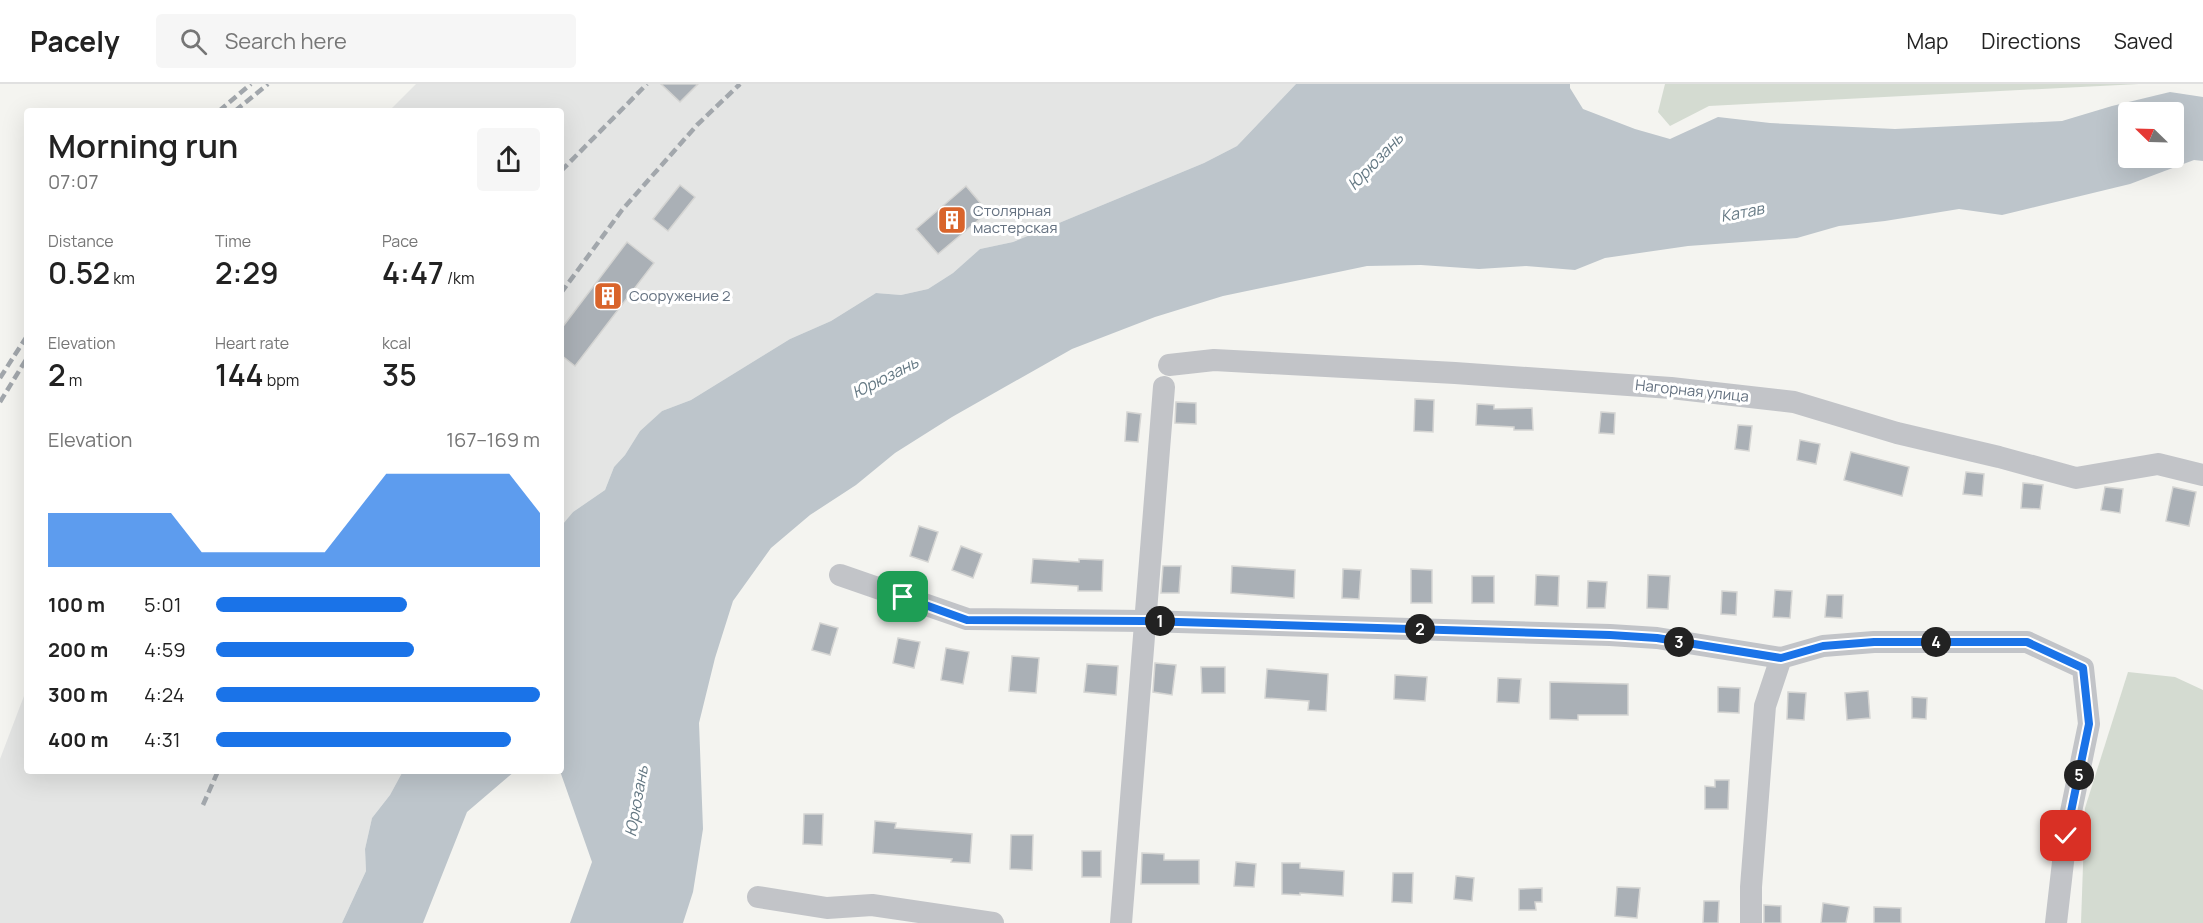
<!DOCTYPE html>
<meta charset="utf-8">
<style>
:root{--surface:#fff;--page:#f6f6f6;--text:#222;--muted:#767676;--line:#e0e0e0;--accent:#1a73e8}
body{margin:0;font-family:Manrope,sans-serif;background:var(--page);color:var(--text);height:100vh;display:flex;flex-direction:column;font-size:22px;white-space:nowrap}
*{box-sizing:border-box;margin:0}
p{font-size:20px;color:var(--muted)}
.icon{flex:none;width:33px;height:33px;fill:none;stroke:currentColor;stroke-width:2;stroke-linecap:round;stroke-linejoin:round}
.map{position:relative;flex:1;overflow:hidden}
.panel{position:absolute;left:24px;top:24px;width:540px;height:666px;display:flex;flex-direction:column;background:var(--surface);border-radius:6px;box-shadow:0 6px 24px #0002}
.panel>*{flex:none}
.needle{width:39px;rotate:293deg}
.controls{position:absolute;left:2118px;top:18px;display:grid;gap:12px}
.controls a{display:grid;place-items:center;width:66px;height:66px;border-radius:6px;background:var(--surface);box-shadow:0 6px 24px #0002;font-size:30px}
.pin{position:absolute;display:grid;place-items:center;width:51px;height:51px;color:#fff;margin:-26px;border-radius:12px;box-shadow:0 3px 9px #0006}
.km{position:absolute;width:30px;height:30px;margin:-15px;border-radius:50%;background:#222;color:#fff;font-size:16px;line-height:30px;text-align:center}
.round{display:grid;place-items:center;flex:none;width:63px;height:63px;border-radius:6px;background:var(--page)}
.headline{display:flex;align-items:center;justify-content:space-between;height:102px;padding:0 24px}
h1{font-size:33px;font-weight:600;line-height:45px}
.stats{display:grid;grid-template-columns:repeat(3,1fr);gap:9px;height:102px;padding:6px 24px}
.stats div{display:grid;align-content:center}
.stats b{font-size:30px;font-weight:600}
.stats small{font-size:16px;font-weight:400}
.stats p{font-size:16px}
.chart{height:168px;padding:12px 24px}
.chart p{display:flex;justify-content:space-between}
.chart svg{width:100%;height:108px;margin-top:6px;fill:var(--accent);opacity:.7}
ul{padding:0 24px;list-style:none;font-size:20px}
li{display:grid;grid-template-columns:96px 72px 1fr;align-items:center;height:45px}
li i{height:15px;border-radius:8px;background:var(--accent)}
header{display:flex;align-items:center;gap:36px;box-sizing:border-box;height:84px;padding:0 30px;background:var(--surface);border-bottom:2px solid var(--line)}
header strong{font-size:28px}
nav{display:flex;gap:33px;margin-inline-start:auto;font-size:21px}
.search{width:420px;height:54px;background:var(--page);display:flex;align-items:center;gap:15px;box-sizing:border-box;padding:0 21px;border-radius:6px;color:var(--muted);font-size:22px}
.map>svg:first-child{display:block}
</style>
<header>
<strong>Pacely</strong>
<div class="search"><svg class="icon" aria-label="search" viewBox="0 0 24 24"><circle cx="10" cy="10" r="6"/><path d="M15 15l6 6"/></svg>Search here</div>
<nav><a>Map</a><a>Directions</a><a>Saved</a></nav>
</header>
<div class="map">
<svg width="2203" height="839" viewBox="0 0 2203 839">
<rect width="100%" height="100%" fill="#f4f4f0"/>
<g fill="#e4e5e4">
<polygon points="416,0 1296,0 1237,62 1204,79 1013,158 980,165 953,189 928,205 901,211 876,209 831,237 790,255 691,316 662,327 640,347 625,371 614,383 605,406 573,428 564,440 561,463 561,27 389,27"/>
<polygon points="27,604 27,687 403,687 390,711 372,734 365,765 366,787 342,839 0,839 0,675"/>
</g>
<g fill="#d4dbd1">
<polygon points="1665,0 2139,0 1709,22 1670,42 1658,28"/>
<polygon points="2128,588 2175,593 2203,606 2203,839 2081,839 2085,724"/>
</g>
<g fill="#bdc5cb" fill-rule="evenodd">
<path d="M1296 0H1570V4L1583 25 1635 45 1670 55 1718 33 1770 39 1895 45 2062 37 2112 22 2170 8 2203 13V77L2194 76 2130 100 2002 131 1959 125 1885 137 1839 142 1797 154 1688 162 1605 174 1575 186 1526 182 1479 185 1421 181 1367 182 1223 212 1155 233 1072 265 952 333 895 369 856 401 810 431 771 464 733 517 715 574 699 639 703 745 693 808 683 839H570L592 778 560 687 561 463 563 440 573 428 605 406 614 383 625 371 640 347 662 327 691 316 790 255 831 237 876 209 901 211 928 205 953 189 980 165 1013 158 1204 79 1237 62ZM2128 28H2174V74H2128Z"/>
<polygon points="403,687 515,687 467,728 423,839 342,839 366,787 365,765 372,734 390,711"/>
</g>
<g fill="#aab0b6" stroke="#d5d5d3" stroke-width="1.5">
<polygon points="661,0 698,0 680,18"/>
<polygon points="680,101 695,113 668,147 653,135"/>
<polygon points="966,102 988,128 938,170 916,145"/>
<polygon points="627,158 654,179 575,282 561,271 561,245"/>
<polygon points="1415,315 1434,316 1433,348 1414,347"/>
<polygon points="1176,318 1196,319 1196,340 1175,339"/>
<polygon points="1477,320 1494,321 1494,325 1532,324 1533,346 1514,346 1514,343 1476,341"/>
<polygon points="1127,328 1141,330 1138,358 1125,357"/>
<polygon points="1601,328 1615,329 1614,350 1599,349"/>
<polygon points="1738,341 1752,342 1749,367 1735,365"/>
<polygon points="1800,356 1820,360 1816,380 1797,376"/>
<polygon points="1851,368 1909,383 1902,412 1844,396"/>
<polygon points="1966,388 1984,390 1982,412 1963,410"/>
<polygon points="2023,399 2043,401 2040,425 2021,424"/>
<polygon points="2105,403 2123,405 2120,429 2101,426"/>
<polygon points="2173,403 2196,408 2189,442 2166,437"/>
<polygon points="919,442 938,448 928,478 910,472"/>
<polygon points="961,462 982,470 973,494 952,486"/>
<polygon points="1033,475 1079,478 1079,475 1103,476 1102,507 1078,507 1078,502 1031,499"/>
<polygon points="1163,482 1181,482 1179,509 1161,509"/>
<polygon points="1232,482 1295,486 1294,514 1231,509"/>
<polygon points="1343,485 1361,486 1359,515 1342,514"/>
<polygon points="1411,485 1432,486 1432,519 1411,519"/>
<polygon points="1536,491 1559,492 1558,522 1535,521"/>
<polygon points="1648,491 1670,492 1668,525 1647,524"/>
<rect x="1472" y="492" width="22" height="27"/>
<polygon points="1588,497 1607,498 1605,524 1587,524"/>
<polygon points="1775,506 1792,507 1790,534 1773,533"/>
<polygon points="1722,507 1737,508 1736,531 1721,530"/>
<polygon points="1827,511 1843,511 1842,534 1825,533"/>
<polygon points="820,539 838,544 830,571 812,566"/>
<polygon points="898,554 920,558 914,584 893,579"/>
<polygon points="946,564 969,568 963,600 941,596"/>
<polygon points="1012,572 1039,574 1036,609 1009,607"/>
<polygon points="1155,579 1176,581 1172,611 1153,608"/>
<polygon points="1087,580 1118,582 1116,611 1084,608"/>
<polygon points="1201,583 1225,583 1225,609 1202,609"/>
<polygon points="1267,585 1328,590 1326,627 1308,626 1309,617 1265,614"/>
<polygon points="1395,591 1427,593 1425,617 1394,615"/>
<polygon points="1498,594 1521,595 1519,619 1497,618"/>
<polygon points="1550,598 1628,600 1628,631 1578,631 1578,636 1550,635"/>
<polygon points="1718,603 1740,604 1739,629 1718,628"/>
<polygon points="1868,607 1870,634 1847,636 1845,609"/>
<polygon points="1788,608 1806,609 1804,636 1787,635"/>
<polygon points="1912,613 1927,614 1926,635 1912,634"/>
<polygon points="1715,696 1729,696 1728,725 1705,725 1705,702 1715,703"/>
<polygon points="804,730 823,730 822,761 803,760"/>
<polygon points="875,737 896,739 895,744 972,750 970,779 951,778 952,775 873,769"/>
<polygon points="1011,751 1033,751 1032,786 1010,785"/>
<rect x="1082" y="767" width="19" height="26"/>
<polygon points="1142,769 1164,770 1164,776 1199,776 1199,800 1141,800"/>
<polygon points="1236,778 1256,780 1254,803 1234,802"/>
<polygon points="1282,779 1300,779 1300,784 1344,787 1343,812 1300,809 1300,811 1282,810"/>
<polygon points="1393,789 1413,789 1412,819 1392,818"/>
<polygon points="1456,792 1474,794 1472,817 1454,815"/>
<polygon points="1617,803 1640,804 1637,834 1615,832"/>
<polygon points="1542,804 1542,818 1535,818 1536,826 1519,826 1519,805"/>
<polygon points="1704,817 1719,817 1718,839 1703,839"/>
<polygon points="1823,819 1849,823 1846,839 1821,839"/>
<polygon points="1764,821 1781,822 1781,839 1764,839"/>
<polygon points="1874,823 1901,824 1901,839 1874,839"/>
</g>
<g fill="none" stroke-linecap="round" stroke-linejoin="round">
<g stroke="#c2c4c8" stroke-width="22">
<polyline points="1169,281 1214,276 1455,289 1671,304 1794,318 1897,349 1999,373 2076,394 2158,380 2203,391"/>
<polyline points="840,491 967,535 1144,537 1610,551 1657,554 1781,574"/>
<polyline points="758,813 827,824 872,821 993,839"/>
<polyline points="1121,839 1164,303"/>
<polyline points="1751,839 1751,803 1765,622 1781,574 1823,562 1874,558 2027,558 2083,584 2089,640 2066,752 2056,839"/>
</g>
<g stroke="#a2a7ac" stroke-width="4.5" stroke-dasharray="9 4.5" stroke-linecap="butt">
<polyline points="219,27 251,0"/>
<polyline points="235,27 268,0"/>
<polyline points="561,87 647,0"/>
<polyline points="561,209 622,126 697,41 740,0"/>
<polyline points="0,294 27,252"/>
<polyline points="0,318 27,274"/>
<polyline points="203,721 218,687"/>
</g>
</g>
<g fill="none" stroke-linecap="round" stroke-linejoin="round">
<g stroke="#fff" stroke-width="12">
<polyline id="route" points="903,513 967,536 1144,537 1610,551 1657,554 1781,574 1823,562 1874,558 2027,558 2083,584 2089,640 2066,752"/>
</g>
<use href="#route" stroke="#1a73e8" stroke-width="8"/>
</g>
<defs>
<g id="building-square" transform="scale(1.5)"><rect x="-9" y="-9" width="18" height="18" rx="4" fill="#d9642b" stroke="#fff"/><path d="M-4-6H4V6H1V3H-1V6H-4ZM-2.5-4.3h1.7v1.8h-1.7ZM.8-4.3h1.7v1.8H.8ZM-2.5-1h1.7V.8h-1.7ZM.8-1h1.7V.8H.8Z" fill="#fff"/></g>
</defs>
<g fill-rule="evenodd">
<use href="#building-square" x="952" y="136"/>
<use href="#building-square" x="608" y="212"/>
</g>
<g text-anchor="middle" stroke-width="6" stroke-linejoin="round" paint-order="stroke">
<g font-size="15" fill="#647180" stroke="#fff" text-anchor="start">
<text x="973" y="132">Столярная<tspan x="973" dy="17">мастерская</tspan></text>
<text x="629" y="217">Сооружение 2</text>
</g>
<g font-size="15" fill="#647180" stroke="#fff">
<text transform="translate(1692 307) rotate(6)" y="5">Нагорная улица</text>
</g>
<g font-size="16" font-style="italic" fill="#657984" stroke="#fff">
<text transform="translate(1375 77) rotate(-46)" y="6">Юрюзань</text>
<text transform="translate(1742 128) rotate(-11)" y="6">Катав</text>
<text transform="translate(885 293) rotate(-27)" y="6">Юрюзань</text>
<text transform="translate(636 717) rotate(-80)" y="6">Юрюзань</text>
</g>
</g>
</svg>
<div class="controls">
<a><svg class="needle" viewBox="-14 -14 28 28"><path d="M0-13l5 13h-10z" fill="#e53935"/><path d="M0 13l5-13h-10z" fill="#767676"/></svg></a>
</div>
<div class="pin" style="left:903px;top:513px;background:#1e9e55"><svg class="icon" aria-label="arrive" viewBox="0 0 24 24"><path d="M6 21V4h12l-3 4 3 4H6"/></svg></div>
<div class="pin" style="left:2066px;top:752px;background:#d93025"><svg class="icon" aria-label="check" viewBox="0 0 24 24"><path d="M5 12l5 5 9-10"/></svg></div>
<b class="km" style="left:1160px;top:537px">1</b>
<b class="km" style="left:1420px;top:545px">2</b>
<b class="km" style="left:1679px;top:558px">3</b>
<b class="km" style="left:1936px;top:558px">4</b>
<b class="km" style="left:2079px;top:691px">5</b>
<section class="panel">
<div class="headline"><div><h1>Morning run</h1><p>07:07</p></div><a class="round"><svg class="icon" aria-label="share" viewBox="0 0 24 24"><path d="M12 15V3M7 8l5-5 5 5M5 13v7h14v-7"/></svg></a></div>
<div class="stats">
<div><p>Distance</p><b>0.52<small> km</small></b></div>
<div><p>Time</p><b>2:29</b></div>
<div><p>Pace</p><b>4:47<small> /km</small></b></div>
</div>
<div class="stats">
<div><p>Elevation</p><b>2<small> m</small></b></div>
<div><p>Heart rate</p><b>144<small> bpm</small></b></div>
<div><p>kcal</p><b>35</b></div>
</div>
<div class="chart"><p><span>Elevation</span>167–169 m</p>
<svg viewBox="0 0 160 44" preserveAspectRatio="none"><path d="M0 44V22L10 22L20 22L30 22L40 22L50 38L60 38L70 38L80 38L90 38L100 22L110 6L120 6L130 6L140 6L150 6L160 22V44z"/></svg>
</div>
<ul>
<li><b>100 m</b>5:01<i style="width:59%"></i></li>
<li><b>200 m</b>4:59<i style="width:61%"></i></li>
<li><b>300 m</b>4:24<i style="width:100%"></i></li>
<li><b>400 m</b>4:31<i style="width:91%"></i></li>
</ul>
</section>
</div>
